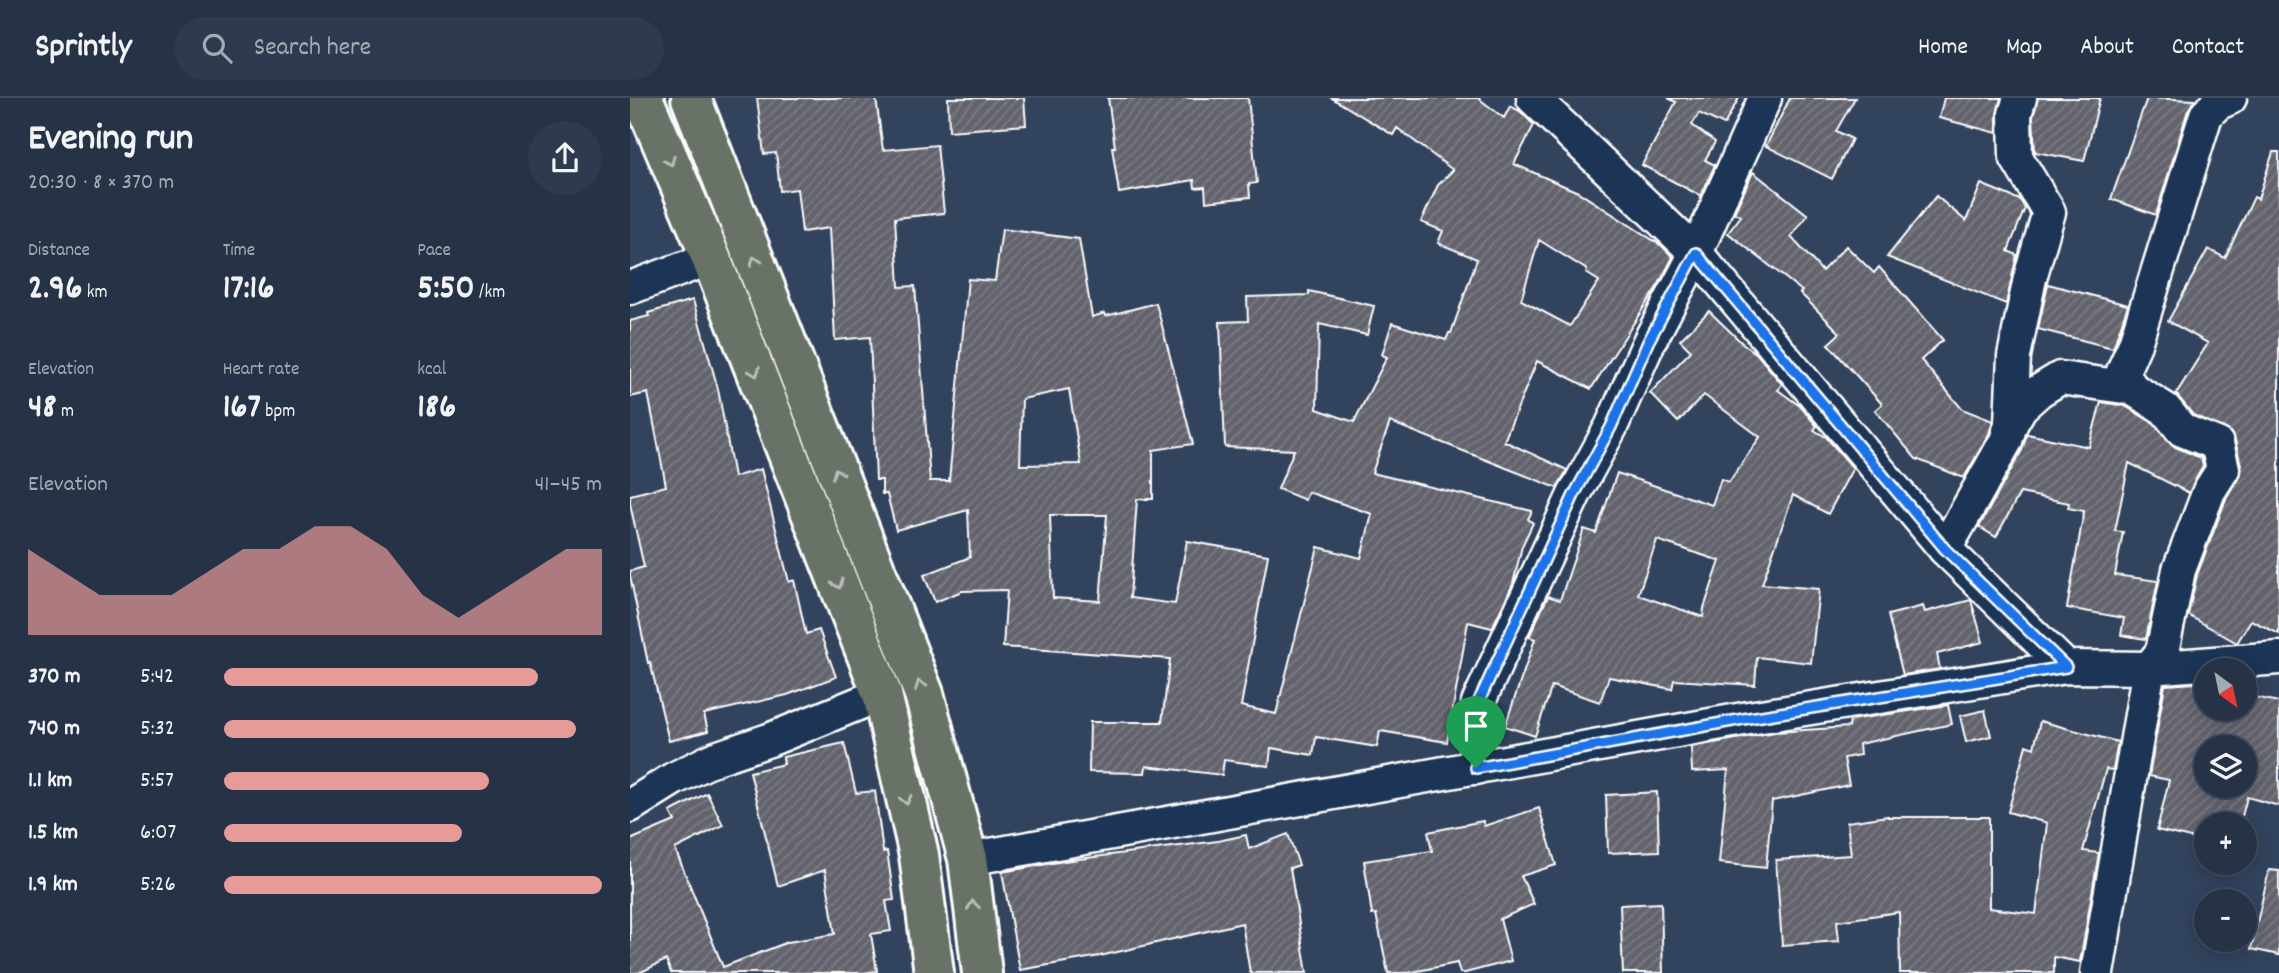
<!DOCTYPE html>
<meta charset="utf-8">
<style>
:root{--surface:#263246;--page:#2e3a4d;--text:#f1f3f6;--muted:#a4aab3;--line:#424d5f;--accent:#e69b98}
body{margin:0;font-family:Dekko,sans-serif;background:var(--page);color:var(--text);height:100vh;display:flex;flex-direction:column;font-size:26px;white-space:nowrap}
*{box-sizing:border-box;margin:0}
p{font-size:23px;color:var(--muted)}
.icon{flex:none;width:38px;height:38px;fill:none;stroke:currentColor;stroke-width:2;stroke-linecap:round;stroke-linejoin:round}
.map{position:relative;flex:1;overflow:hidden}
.side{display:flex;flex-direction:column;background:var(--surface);width:630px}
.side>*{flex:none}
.needle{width:46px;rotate:147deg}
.fabs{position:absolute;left:1564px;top:560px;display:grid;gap:14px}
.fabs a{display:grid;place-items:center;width:63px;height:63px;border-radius:50%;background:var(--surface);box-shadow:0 4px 18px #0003,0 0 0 2px var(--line);font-size:35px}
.pin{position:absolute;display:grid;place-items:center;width:60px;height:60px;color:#fff;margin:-72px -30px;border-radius:50% 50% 50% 0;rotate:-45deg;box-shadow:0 0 7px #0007}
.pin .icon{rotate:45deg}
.round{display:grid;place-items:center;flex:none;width:74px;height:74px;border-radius:37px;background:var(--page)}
.headline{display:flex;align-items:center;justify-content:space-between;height:119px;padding:0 28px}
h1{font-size:38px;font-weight:700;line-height:52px}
.stats{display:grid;grid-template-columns:repeat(3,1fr);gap:10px;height:119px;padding:7px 28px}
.stats div{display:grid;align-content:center}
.stats b{font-size:35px;font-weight:700}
.stats small{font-size:19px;font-weight:400}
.stats p{font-size:19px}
.chart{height:196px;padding:14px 28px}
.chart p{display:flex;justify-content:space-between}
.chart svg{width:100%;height:126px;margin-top:7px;fill:var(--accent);opacity:.7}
ul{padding:0 28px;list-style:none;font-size:23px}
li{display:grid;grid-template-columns:112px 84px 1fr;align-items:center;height:52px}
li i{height:18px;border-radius:9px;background:var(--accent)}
header{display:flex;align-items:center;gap:42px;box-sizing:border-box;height:98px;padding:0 35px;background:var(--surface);border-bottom:2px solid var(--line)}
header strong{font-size:33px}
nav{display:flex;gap:38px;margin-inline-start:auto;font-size:24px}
.search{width:490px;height:63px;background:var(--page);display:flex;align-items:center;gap:18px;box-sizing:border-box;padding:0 24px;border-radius:38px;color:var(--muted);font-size:26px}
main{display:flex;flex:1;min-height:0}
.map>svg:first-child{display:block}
</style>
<header>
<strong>Sprintly</strong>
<div class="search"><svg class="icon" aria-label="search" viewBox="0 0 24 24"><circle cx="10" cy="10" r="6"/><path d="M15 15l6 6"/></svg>Search here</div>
<nav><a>Home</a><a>Map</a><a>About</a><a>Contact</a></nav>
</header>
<main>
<section class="side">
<div class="headline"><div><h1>Evening run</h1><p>20:30 · 8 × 370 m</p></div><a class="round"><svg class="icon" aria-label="share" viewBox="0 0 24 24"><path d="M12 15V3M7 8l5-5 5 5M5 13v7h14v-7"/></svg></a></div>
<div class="stats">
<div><p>Distance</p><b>2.96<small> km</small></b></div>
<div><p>Time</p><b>17:16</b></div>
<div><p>Pace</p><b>5:50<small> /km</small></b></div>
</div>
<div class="stats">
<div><p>Elevation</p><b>48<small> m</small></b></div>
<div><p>Heart rate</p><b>167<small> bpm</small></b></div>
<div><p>kcal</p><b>186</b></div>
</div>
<div class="chart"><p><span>Elevation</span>41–45 m</p>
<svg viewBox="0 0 160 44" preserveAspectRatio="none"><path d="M0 44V14L10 22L20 30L30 30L40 30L50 22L60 14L70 14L80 6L90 6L100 14L110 30L120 38L130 30L140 22L150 14L160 14V44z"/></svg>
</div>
<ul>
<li><b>370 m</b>5:42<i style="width:83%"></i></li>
<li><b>740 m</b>5:32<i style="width:93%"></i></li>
<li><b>1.1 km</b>5:57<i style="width:70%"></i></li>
<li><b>1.5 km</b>6:07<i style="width:63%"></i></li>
<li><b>1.9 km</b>5:26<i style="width:100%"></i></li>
</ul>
</section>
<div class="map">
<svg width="1649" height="875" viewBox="0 0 1649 875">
<defs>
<pattern id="building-hatch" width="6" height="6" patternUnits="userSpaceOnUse" patternTransform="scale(1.75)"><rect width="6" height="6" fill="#64646e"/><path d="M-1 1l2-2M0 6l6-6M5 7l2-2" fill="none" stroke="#7b7b84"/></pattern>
</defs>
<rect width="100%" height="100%" fill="#32435e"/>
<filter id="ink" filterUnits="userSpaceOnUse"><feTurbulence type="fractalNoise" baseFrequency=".0143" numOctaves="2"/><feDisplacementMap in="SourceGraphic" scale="14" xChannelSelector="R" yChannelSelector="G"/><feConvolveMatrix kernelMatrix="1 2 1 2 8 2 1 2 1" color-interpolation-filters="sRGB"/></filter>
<g filter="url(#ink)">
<g fill="url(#building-hatch)" stroke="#fff" stroke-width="2" fill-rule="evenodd">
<path d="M127 0H246L253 52 307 47 314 115 265 120 269 189 285 188 300 383H319L338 181 365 183 372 131 449 141 462 219 475 215 476 218 526 205 563 346 523 352V401H507L500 500 545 506 557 443 638 457 611 608 646 616 688 449 731 460 742 416 678 394 675 402 648 391 664 352 595 349 590 224 618 223 617 199 679 197V193L744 208 737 237 689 226 687 311 724 324 757 259 752 257 762 225 816 242 819 235H821L847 161 808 145 813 133 791 124 808 87 823 72 767 30 763 37 702 0H848L874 20 880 8 890 13 904 27 884 66 948 94 1032 148 1043 159 1029 186 961 291 907 263 874 343 937 372 927 390 760 324 742 375 902 413 898 421 903 425 892 448 883 486 862 530 838 524 817 644 750 633 747 649 686 639 683 657 641 650 639 668 594 662 592 677 516 668 515 675 459 674 460 624H532L540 561 373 549 377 492 332 493 305 504 294 477 340 459 338 412 266 432 257 396H252V382H246L240 239 205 242 199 130 172 134 167 91 150 93 146 55 134 56ZM909 142 957 172 956 175 969 183 940 228 891 202ZM439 291 451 366 390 367 392 301ZM420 417H477L470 503 423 500Z"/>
<polygon points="318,0 394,0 396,27 319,33"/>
<polygon points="478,0 618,0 627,85 619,86 620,99 576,104 575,89 565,90 564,82 489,95 482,49 485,49"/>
<polygon points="1038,0 1109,0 1094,27 1069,15 1062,27 1085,44 1075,62 1085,67 1071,98 1012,67 1046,4"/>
<polygon points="1160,0 1225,0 1206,33 1222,41 1202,81 1136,48"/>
<polygon points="1314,0 1371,0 1367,16 1367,35 1309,20"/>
<polygon points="1408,0 1470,0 1454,63 1405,54 1403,19"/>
<polygon points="1517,0 1565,2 1558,12 1526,117 1481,101"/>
<polygon points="1643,54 1649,54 1649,536 1621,522 1607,545 1558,517 1567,477 1596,401 1609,380 1611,367 1605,342 1600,334 1563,317 1546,296 1578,245 1538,223 1578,151 1595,160 1624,99 1628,101"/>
<polygon points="1123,74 1178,117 1161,139 1192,173 1216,148 1244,175 1249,169 1313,242 1291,262 1332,311 1363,323 1359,336 1334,380 1286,361 1245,312 1252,306 1198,246 1210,235 1170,195 1172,193 1098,135 1111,118 1104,115"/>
<polygon points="1351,86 1390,102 1395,110 1378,153 1387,157 1376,206 1257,159 1306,98 1336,123"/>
<polygon points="1418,186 1498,207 1483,250 1408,231"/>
<polygon points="63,202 88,291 104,379 131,371 159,484 164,482 176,536 189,532 206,579 157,597 74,616 78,633 39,643 20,564 18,565 0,478 0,473 14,469 0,406 0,397 36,388 18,295 0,299 0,223 19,218 18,215"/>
<path d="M1079 213 1111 244 1127 256 1152 286 1148 292 1170 308 1187 328 1184 332 1196 339 1223 370 1198 416 1163 397 1132 486 1189 491 1181 565 1127 559 1125 587 1044 582 1042 591 979 579 970 604 922 588 905 638 875 628 905 541 899 539 918 498 930 502 954 431 966 435 987 375 1082 407 1091 381 1099 384 1130 339 1074 297 1048 324 1020 295 1061 253 1050 242ZM1027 442 1090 463 1074 510 1073 519 1008 497Z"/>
<polygon points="1471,304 1495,308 1523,325 1545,349 1571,360 1573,368 1559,395 1499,365 1485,433 1493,434 1485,477 1528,483 1516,541 1491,537 1494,520 1437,510 1454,413 1438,410 1439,405 1390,395 1366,439 1349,429 1392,352 1397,336 1459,349"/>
<polygon points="1341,502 1353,544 1307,556 1310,571 1273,577 1258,517 1293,508 1295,514"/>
<path d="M1566 585 1577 587V611H1615V597L1649 604V708L1617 699 1610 726H1577V744L1527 732 1539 682 1519 678 1535 587ZM1577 649H1615V688H1577Z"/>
<polygon points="1318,607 1322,626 1229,646 1230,657 1214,660 1219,687 1142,703 1136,770 1089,765 1098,672 1062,674 1061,649 1145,634 1219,629 1220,622"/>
<polygon points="1355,612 1361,638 1336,644 1330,618"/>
<polygon points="1410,623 1488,644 1483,672 1476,671 1453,753 1469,755 1450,864 1424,859 1424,875 1270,875 1269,814 1207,823 1209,843 1152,847 1146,762 1221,757 1217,724 1258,718 1258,719 1359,719 1359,810 1406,816 1417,725 1378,714 1396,647 1404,650"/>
<polygon points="214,645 226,695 245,693 253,754 257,753 264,802 256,803 261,833 241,836 247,873 233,875 41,875 36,862 9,875 0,875 0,742 45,723 40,714 77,695 93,727 45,751 93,869 158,844 205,836 195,772 148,788 120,674 154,666 153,659"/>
<polygon points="1027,694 1029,753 978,755 976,697"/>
<polygon points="909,710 926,767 891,778 904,806 870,821 881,863 835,875 830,875 827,865 778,875 758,875 746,816 742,817 734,763 802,753 798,734 853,723 854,728"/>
<polygon points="658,736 669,767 660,770 677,875 620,875 612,825 470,858 390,872 372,774 434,763 588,743 616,737 619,751"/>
<polygon points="1639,772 1649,773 1649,857 1621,851"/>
<polygon points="1031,805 1033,875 993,875 990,807"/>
</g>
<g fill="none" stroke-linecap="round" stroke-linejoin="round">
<g stroke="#fff" stroke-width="37">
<g id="minor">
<polyline points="903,0 1066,155 1315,451 1436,569"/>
<polyline points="0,190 81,160"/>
<polyline points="1381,326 1384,258 1400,180 1419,114 1386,59 1385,16 1390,0"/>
<polyline points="1315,451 1376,343 1381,326 1391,309 1409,293 1430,280 1501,290 1493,273 1505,246 1576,17 1587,6 1600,0"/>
<polyline points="846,670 848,605 944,397 981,329 1019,244 1066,155 1135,0"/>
<polyline points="0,708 43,681 86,660 139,642 252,596"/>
<polyline points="338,761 1119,620 1436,569 1519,570 1649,560"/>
<polyline points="1467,875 1519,570 1532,554 1549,472 1579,393 1593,371 1587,346 1552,332 1535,311 1501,290"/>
</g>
</g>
<g stroke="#fff" stroke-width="44">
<g id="major">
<polyline points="13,0 81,160 252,596 289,757 304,875"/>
<polyline points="61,0 294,596 338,761 352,875"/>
</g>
</g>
<use href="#minor" stroke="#1d3557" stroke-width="32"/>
<use href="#major" stroke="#687266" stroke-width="38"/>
</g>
<defs><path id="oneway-chevron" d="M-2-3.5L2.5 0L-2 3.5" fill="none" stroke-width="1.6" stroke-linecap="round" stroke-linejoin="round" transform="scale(1.75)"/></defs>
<g stroke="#bbc0ba">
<use href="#oneway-chevron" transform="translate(40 63) rotate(67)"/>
<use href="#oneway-chevron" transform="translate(125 163) rotate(-111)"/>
<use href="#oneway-chevron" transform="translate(125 274) rotate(69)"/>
<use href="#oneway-chevron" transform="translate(207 375) rotate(-111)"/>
<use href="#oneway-chevron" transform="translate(208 486) rotate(69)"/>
<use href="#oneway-chevron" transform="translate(290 587) rotate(-111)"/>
<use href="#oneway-chevron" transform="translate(276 702) rotate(77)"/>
<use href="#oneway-chevron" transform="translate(343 807) rotate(-97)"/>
</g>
</g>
<g fill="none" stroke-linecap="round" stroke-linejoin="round" filter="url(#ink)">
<g stroke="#fff" stroke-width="14">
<polygon id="route" points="1066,155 1315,451 1436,569 1119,620 846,670 848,605 944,397 981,329 1018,244"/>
</g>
<use href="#route" stroke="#1a73e8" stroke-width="9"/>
</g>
</svg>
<div class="fabs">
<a><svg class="needle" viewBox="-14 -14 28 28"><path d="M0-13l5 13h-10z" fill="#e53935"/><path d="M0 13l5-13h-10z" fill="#a4aab3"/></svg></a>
<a><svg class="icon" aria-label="layers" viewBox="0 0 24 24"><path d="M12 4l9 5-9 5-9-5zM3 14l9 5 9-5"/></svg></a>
<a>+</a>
<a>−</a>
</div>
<div class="pin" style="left:846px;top:670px;background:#1e9e55"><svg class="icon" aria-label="arrive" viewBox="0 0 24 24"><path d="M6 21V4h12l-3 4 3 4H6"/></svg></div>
</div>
</main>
